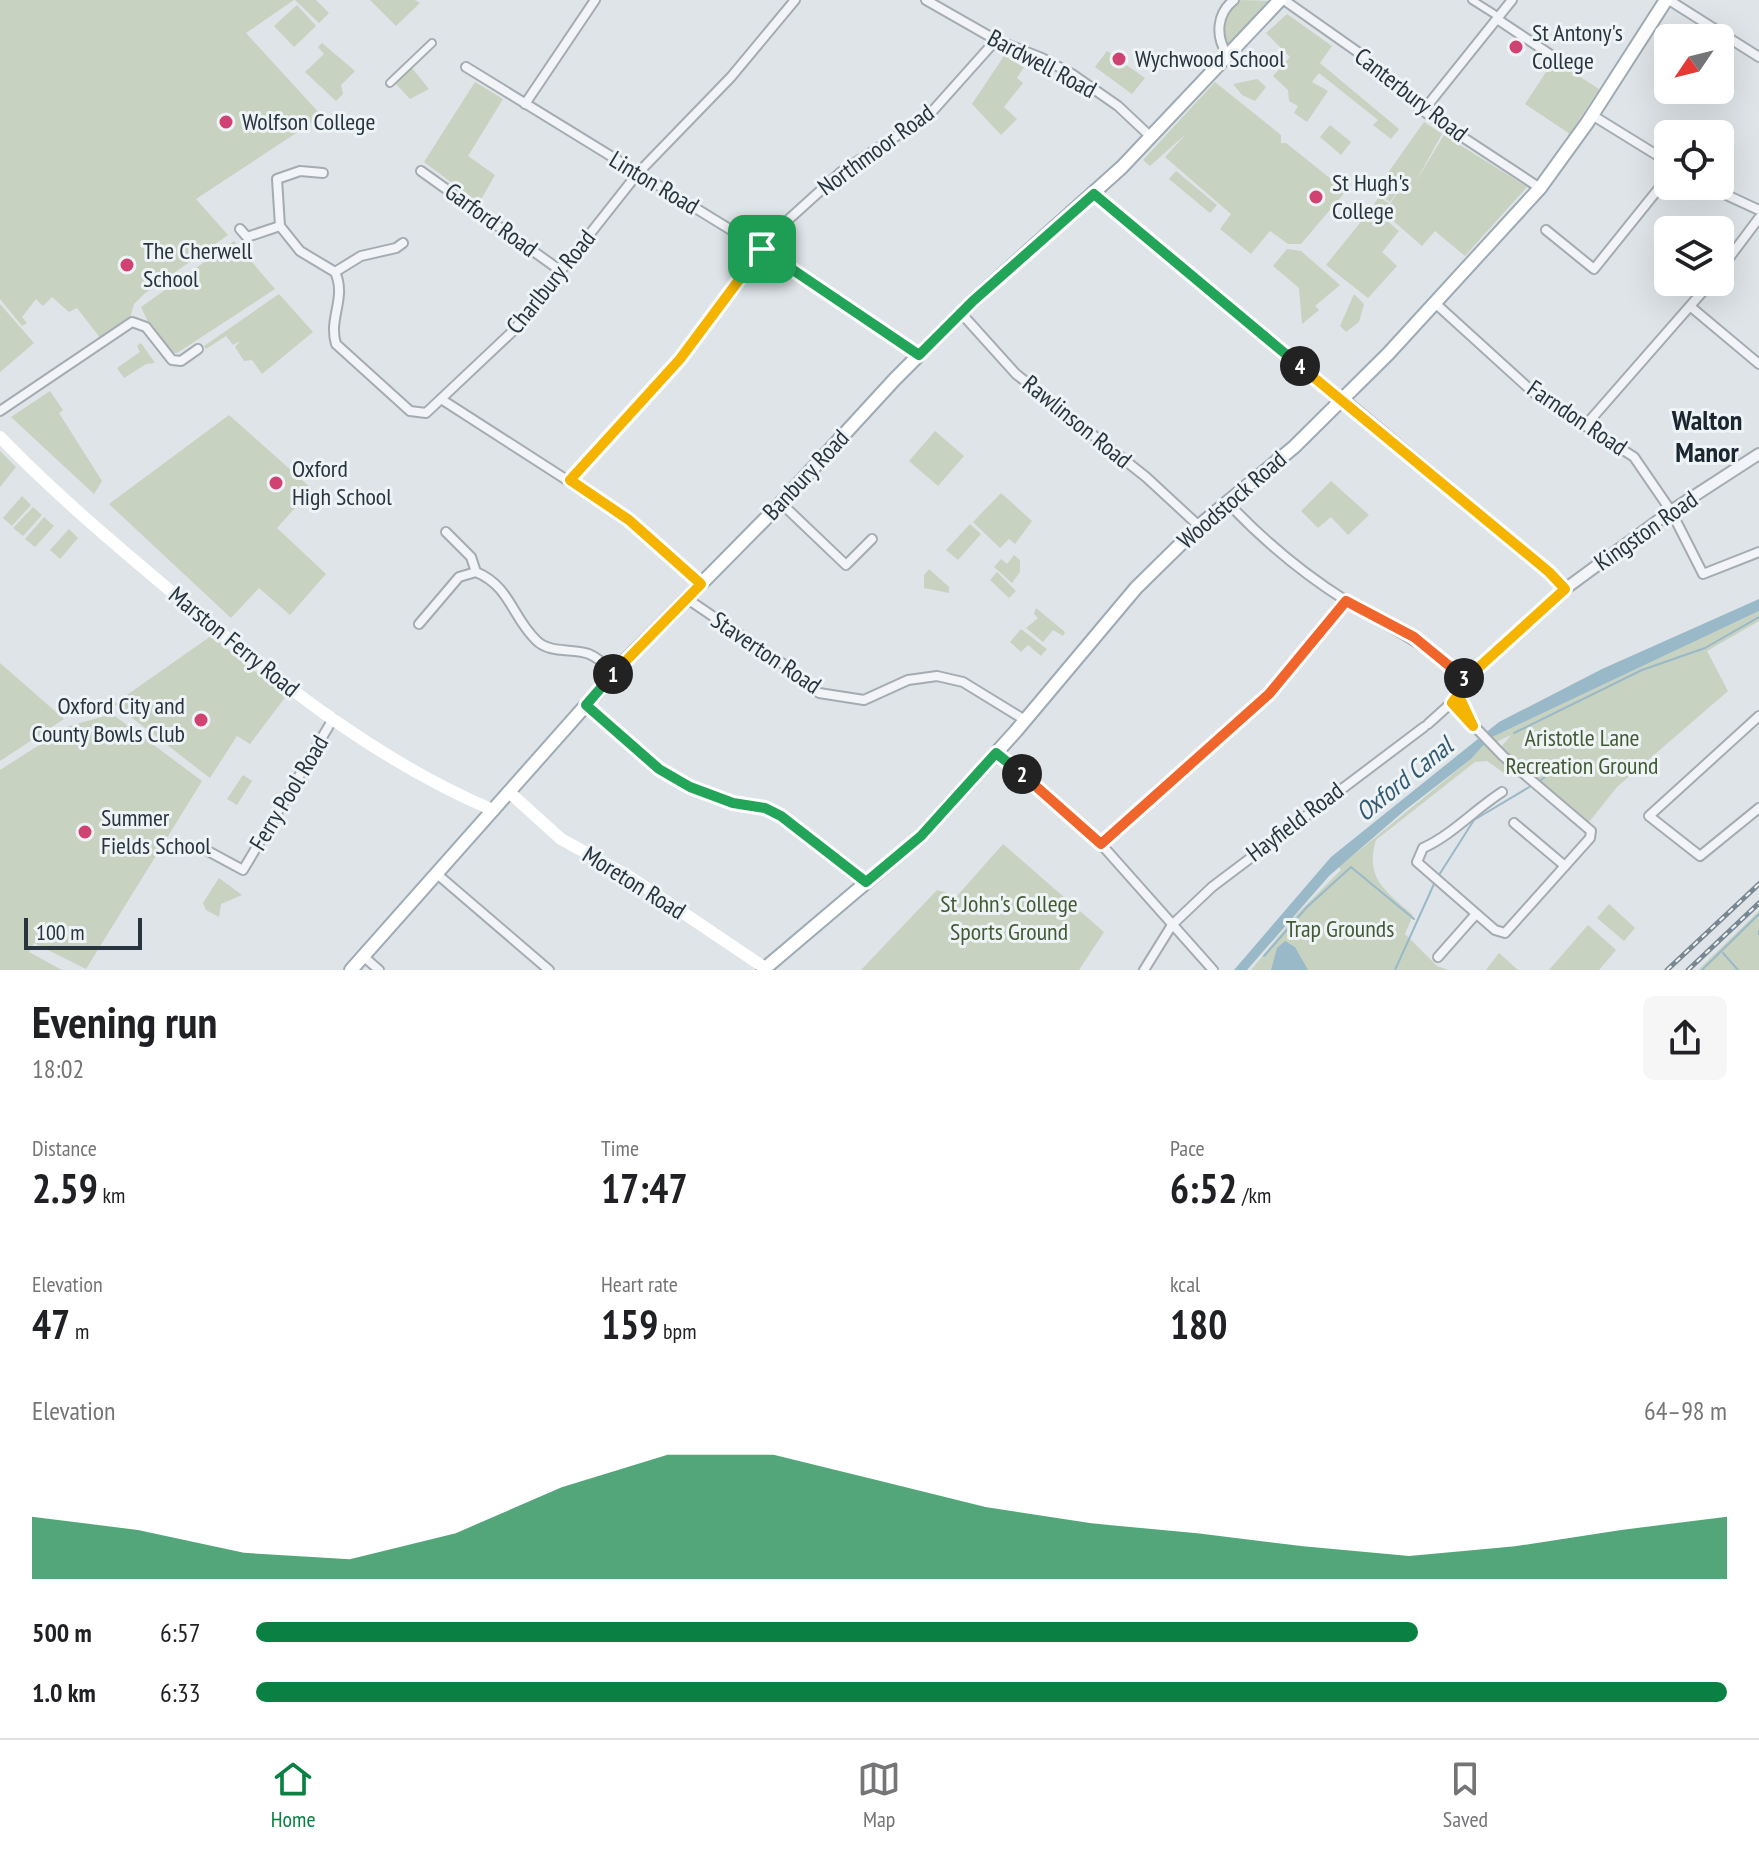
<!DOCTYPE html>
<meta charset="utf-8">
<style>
:root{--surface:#fff;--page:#f6f6f6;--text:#202124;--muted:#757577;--line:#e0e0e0;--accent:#0b8043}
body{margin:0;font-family:"PT Sans Narrow",sans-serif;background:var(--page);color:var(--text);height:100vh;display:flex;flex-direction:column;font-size:30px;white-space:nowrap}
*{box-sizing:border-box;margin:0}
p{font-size:26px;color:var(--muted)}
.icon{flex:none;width:44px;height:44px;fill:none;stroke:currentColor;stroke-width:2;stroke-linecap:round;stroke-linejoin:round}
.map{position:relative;height:970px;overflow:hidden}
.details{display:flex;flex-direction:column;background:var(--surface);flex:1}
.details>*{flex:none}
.needle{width:52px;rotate:235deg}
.buttons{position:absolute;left:1654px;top:24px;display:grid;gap:16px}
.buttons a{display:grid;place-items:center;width:80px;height:80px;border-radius:12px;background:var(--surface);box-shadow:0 8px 32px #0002;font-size:40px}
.scale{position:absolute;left:24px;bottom:20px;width:118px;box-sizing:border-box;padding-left:8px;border:4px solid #28353f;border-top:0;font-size:22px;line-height:28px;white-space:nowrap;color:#28353f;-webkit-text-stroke:6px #eef3f6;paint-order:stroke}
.pin{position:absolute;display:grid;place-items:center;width:68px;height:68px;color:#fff;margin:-34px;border-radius:16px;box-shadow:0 4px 12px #0006}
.km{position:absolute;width:40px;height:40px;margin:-20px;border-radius:50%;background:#222;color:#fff;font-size:22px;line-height:40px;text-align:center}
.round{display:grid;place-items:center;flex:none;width:84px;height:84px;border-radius:12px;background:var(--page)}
.summary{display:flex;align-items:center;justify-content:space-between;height:136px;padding:0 32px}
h1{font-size:44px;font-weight:700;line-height:60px}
.metrics{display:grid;grid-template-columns:repeat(3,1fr);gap:12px;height:136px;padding:8px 32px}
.metrics div{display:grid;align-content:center}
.metrics b{font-size:40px;font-weight:700}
.metrics small{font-size:22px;font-weight:400}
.metrics p{font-size:22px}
.chart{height:224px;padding:16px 32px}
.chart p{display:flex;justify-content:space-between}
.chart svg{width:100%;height:144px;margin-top:8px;fill:var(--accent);opacity:.7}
ul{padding:0 32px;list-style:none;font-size:26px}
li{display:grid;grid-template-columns:128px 96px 1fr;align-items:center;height:60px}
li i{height:20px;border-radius:10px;background:var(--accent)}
.tabs{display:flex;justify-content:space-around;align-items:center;height:112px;border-top:2px solid var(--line);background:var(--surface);font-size:22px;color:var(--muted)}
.tabs a{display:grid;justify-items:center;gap:4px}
.tabs .selected{color:var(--accent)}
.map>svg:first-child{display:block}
</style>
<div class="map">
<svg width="1759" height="970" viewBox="0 0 1759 970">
<rect width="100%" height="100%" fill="#dfe4e8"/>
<g fill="#c8d2c0">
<polygon points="0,0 294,0 246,33 322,116 196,199 228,235 144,294 134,304 129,321 101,339 77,308 69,312 52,297 43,306 36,299 22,317 27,323 22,326 0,299"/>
<polygon points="295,0 316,0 329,13 319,23"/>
<polygon points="370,0 415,0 420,3 396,26"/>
<path d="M1240 0 1272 1 1227 45C1219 26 1223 11 1240 0Z"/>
<polygon points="297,5 316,26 294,47 274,26"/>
<polygon points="1287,14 1332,46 1320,63 1399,129 1391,139 1373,125 1378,120 1319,73 1312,82 1328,91 1307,122 1294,113 1298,106 1289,101 1288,90 1273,76 1290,57 1266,33"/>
<polygon points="322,43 355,71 341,85 343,94 336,101 305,72 324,54 318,47"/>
<polygon points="1107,51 1145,78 1132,94 1095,67"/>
<polygon points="1004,56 1024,67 1017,78 1023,83 1004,107 1017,119 1001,135 972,104"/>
<polygon points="1554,60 1599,89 1570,134 1525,104"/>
<polygon points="411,67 429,89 410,99 396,84"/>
<polygon points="1257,79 1266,87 1255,101 1242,95 1233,84"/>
<polygon points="475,82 503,99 468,156 495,175 479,203 424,162"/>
<polygon points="1215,82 1281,135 1281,143 1286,143 1346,191 1301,244 1288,244 1270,231 1251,254 1220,229 1231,214 1165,157 1186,134 1150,166 1143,160"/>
<polygon points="1424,122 1442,134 1415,183 1444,135 1527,187 1465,256 1435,231 1422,246 1374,204 1379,197 1390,204 1407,178 1390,202 1375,191"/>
<polygon points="1330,125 1351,142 1341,155 1320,137"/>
<polygon points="1176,171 1217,205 1210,213 1169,179"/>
<polygon points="1372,208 1399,231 1382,252 1397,266 1368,298 1326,265"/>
<polygon points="234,241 275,289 177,353 171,353 151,328 141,307"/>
<polygon points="1287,249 1301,251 1340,285 1315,306 1319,310 1302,324 1299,288 1273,266"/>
<polygon points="279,294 313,332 262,374 252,360 244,361 235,347 240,341 233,345 226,336 206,349 204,346"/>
<polygon points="1354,294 1364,304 1359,322 1346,332 1340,326"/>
<polygon points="0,304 34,343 0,372"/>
<polygon points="141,343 155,363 146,364 124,378 117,368 140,352 137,346"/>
<polygon points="50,391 63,410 59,413 102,481 94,494 11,417"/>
<polygon points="229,415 312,489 277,528 326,574 290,615 259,588 231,618 109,504"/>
<polygon points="935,431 964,456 938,486 909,461"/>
<polygon points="0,451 16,467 0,487"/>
<polygon points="1331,481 1369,515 1348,535 1331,517 1318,528 1301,511"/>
<polygon points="1001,493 1032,521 1015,544 1009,539 1000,548 973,522"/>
<polygon points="22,496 31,505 12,526 3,518"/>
<polygon points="33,507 42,515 23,536 13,528"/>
<polygon points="44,517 54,526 35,547 25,539"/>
<polygon points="970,524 981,534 958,560 946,550"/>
<polygon points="69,529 78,538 60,559 50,550"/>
<polygon points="1014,555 1020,560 1020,572 1012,583 994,567 1001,559 1007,564"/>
<polygon points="929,569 949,587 949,593 924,588 924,575"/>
<polygon points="997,572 1016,591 1009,598 990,580"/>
<polygon points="1036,608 1065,632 1063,636 1053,630 1043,642 1026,628 1038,618 1034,614"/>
<path d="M1759 611V621L1707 651 1728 691 1617 787 1589 822 1503 750 1501 747 1511 735 1498 741 1490 750 1515 773 1510 777 1487 761 1475 762 1376 840C1364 879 1387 892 1413 915L1405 934 1437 966 1448 970H1251L1297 914 1341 870 1339 867 1471 759 1490 738Z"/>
<polygon points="1021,629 1047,649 1041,656 1028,645 1021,652 1010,642"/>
<polygon points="211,636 286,696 250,744 237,736 210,778 114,704"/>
<polygon points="0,663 64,719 0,761"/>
<polygon points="112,714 202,781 86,969 34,943 29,952 62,970 0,970 0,770 69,726"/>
<polygon points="243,775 252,781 237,805 227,799"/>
<polygon points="1003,844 1104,932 1079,970 861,970 937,890 957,896"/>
<polygon points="219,878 242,895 221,904 219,917 206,910 203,903"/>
<polygon points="1609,904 1635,928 1624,941 1597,918"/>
<polygon points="1759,911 1759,970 1698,970"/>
<polygon points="1588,925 1616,950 1599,970 1549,970"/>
<polygon points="1499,953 1518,970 1486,970"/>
</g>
<g fill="#99b9c9">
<polygon points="1759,599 1759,611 1490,738 1471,759 1404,811 1329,876 1247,970 1234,970 1331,857 1499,722 1602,669"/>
<polygon points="1285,941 1295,947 1308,970 1271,970 1277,948"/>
</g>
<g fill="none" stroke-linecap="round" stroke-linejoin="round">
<g stroke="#99b9c9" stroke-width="2">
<polyline points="1514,733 1642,670 1705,648 1759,617"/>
<polyline points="1541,780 1546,776"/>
<polyline points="1439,875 1474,820 1531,786"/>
<polyline points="1759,931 1759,934"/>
<polyline points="1723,953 1738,970"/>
<polyline points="1264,956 1307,907 1351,867 1414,919"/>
<polyline points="1395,970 1434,884"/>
<polyline points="1702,970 1759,914"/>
</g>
<g stroke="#a4acb2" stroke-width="10">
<g id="pedestrian">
<polyline points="1472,0 1499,17"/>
<polyline points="390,83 432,43"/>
</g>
</g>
<g stroke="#a4acb2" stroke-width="12">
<g id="minor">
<polyline points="926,0 996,40 1042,58 1072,74 1118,106 1151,137"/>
<polyline points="1284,0 1362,55 1423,111 1540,188"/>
<polyline points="1669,0 1759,57"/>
<polyline points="1497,19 1563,63"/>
<path d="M1227 54C1215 36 1217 13 1234 0"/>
<polyline points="466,67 762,249 919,355"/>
<polyline points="525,104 595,0"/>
<polyline points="1423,111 1512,0"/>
<polyline points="1592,115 1668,162"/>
<polyline points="421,171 561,271"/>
<polyline points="1707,186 1759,210"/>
<polyline points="1094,194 1344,400"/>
<polyline points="280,226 277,179 300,171 323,173"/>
<path d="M240 229 247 237 280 226 300 251 335 272C347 298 328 318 336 344L410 411 426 413 514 330 638 173 731 77 795 0"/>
<polyline points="1546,230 1594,269 1668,177"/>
<polyline points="1720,270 1759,218"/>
<polyline points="335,272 361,256 396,248 403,243"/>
<polyline points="1435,303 1534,393 1634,457 1671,511 1703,574 1759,552"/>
<polyline points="1691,307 1759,364"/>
<polyline points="961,313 1016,374 1146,477 1199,526"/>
<polyline points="441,399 629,520 701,584"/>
<polyline points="0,411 132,322 146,327 172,360 181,361 198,349"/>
<polyline points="1585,426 1711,282"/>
<polyline points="570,480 680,359 788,220 841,172 929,115 996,40"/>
<path d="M1227 502C1262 539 1302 573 1345 600 1393 630 1426 643 1468 682"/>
<polyline points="781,503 846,565 872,539"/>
<path d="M446 532 471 557 476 572C510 586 512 617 536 640 549 654 573 648 589 654 599 658 607 666 614 673"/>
<polyline points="686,598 789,668 819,693 864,700 908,680 937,676 963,682 1025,720"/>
<polyline points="419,624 459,577 476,572"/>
<path d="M1452 703 1503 756 1591 831 1590 838 1505 933 1495 930 1417 862 1423 848C1452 835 1474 810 1502 792"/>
<polyline points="586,705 659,769 690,787 733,803 765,808 781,816 866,882"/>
<polyline points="1759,716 1649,816 1700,856 1759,808"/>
<polyline points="1428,724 1459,696 1478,668 1565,589"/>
<polyline points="996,753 1101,844 1213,970"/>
<polyline points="1514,823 1565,866"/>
<polyline points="1101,844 1269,694 1346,601"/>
<polyline points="206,850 243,870 333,719"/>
<polyline points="437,874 549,970"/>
<polyline points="363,956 379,970"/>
<polyline points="1438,957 1476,914"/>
<polyline points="1144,970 1172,925 1212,887 1424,727"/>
</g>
</g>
<g stroke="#a4acb2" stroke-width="14">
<polyline id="tertiary" points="1344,400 1549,572 1565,589 1671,511 1759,454"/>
</g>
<g stroke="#9eabb4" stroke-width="16">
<g id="primary">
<polyline points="351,970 626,660 781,503 895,379 973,301 1122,167 1280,0"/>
<polyline points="763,970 921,836 1016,731 1136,588 1199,526 1294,447 1388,354 1540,188 1587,123 1666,0"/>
</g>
</g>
<use href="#pedestrian" stroke="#f2f4f7" stroke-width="6"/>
<use href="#minor" stroke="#f2f4f7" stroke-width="8"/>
<use href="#tertiary" stroke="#f2f4f7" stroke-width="10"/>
<g stroke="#fff" stroke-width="12">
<path d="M0 437C52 491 110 540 167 588 267 673 372 759 493 810"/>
<polyline points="509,792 561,839 630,877 765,968"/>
</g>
<use href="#primary" stroke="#fff" stroke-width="12"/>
<g stroke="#788792" stroke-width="5">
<g id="rail">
<polyline points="1667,970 1759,884"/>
<polyline points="1688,970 1759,903"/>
</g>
</g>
<use href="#rail" stroke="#eef3f6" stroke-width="2" stroke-dasharray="6" stroke-linecap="butt"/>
</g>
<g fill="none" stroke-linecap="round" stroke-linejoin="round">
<g stroke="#fff" stroke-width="16">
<polyline id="split-1" points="613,674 701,584 629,520 570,480 680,359 762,249"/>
</g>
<g stroke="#fff" stroke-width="16">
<polyline id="split-2" points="613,674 586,705 659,769 690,787 733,803 765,808 781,816 866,882 921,836 996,753 1022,774"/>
</g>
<g stroke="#fff" stroke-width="16">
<polyline id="split-3" points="1022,774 1101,844 1269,694 1346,601 1414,637 1464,678"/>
</g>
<g stroke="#fff" stroke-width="16">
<polyline id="split-4" points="1300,366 1549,572 1565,589 1478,668 1452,703 1473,726 1459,696 1468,682 1464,678"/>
</g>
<g stroke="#fff" stroke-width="16">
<polyline id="split-5" points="762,249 919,355 973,301 1094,194 1300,366"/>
</g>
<use href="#split-1" stroke="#f5b400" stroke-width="10"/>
<use href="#split-2" stroke="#22a559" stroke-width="10"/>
<use href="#split-3" stroke="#f0652b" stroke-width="10"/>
<use href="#split-4" stroke="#f5b400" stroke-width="10"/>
<use href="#split-5" stroke="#22a559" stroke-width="10"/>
</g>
<g fill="#cf4272" stroke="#eef3f6" stroke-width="3">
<circle cx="1516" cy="47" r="8"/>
<circle cx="1119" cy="59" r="8"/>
<circle cx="226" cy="122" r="8"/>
<circle cx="1316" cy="197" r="8"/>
<circle cx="127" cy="265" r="8"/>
<circle cx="276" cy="483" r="8"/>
<circle cx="201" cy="720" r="8"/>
<circle cx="85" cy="832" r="8"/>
</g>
<g text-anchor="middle" stroke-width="6" stroke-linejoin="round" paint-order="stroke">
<g font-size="24" fill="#28353f" stroke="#eef3f6" text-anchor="start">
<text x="1532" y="41">St Antony's<tspan x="1532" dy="28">College</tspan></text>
<text x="1135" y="67">Wychwood School</text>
<text x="242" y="130">Wolfson College</text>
<text x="1332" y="191">St Hugh's<tspan x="1332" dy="28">College</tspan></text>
<text x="143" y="259">The Cherwell<tspan x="143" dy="28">School</tspan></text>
<text x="292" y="477">Oxford<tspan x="292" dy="28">High School</tspan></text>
<text x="185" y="714" text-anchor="end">Oxford City and<tspan x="185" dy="28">County Bowls Club</tspan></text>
<text x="101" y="826">Summer<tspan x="101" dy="28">Fields School</tspan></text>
</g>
<g font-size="24" fill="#28353f" stroke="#eef3f6">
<text transform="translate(1042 64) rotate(28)" y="8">Bardwell Road</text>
<text transform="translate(1411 95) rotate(38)" y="8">Canterbury Road</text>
<text transform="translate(876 150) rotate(-36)" y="8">Northmoor Road</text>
<text transform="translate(654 183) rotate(31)" y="8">Linton Road</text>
<text transform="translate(491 220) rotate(36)" y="8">Garford Road</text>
<text transform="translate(551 282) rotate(-51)" y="8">Charlbury Road</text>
<text transform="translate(1577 418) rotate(34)" y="8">Farndon Road</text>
<text transform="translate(1077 422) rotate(39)" y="8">Rawlinson Road</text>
<text transform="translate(806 475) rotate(-47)" y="8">Banbury Road</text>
<text transform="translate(1232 500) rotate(-41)" y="8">Woodstock Road</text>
<text transform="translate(1646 531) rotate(-35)" y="8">Kingston Road</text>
<text transform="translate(234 642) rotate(39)" y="8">Marston Ferry Road</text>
<text transform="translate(766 653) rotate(34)" y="8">Staverton Road</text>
<text transform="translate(289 793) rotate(-59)" y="8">Ferry Pool Road</text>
<text transform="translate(1295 822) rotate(-37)" y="8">Hayfield Road</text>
<text transform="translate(634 883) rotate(32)" y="8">Moreton Road</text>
</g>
<g font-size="24" fill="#435b35" stroke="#eef3f6">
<text x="1582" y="746">Aristotle Lane<tspan x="1582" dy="28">Recreation Ground</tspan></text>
<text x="1009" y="912">St John's College<tspan x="1009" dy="28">Sports Ground</tspan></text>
<text x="1340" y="937">Trap Grounds</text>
</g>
<g font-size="26" font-style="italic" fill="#325b73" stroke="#eef3f6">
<text transform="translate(1404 779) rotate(-39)" y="9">Oxford Canal</text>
</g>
<g font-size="28" font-weight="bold" fill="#1a2630" stroke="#eef3f6">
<text x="1707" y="430">Walton<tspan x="1707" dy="32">Manor</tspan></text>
</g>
</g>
</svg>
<div class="buttons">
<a><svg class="needle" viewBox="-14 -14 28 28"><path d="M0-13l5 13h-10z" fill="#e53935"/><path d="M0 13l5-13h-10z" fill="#757577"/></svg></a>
<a><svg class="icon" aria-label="locate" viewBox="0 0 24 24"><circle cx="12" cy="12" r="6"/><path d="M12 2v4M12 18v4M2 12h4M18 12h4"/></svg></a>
<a><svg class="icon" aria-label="layers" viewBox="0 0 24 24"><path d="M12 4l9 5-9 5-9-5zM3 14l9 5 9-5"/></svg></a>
</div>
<div class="scale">100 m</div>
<div class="pin" style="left:762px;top:249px;background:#1e9e55"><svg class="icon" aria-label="arrive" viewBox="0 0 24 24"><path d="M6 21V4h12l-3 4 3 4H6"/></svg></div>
<b class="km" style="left:613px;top:674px">1</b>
<b class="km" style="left:1022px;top:774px">2</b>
<b class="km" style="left:1464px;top:678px">3</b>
<b class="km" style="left:1300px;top:366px">4</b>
</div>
<section class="details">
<div class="summary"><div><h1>Evening run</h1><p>18:02</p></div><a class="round"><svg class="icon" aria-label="share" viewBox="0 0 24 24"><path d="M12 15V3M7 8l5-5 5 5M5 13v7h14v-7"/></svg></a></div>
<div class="metrics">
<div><p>Distance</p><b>2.59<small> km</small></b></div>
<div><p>Time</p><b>17:47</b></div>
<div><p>Pace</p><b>6:52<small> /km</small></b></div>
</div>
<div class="metrics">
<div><p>Elevation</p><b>47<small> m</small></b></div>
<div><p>Heart rate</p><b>159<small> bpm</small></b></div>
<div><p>kcal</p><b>180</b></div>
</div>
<div class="chart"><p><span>Elevation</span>64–98 m</p>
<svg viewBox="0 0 160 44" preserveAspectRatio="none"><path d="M0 44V25L10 29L20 36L30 38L40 30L50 16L60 6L70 6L80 14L90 22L100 27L110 30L120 34L130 37L140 34L150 29L160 25V44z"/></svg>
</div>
<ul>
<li><b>500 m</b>6:57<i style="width:79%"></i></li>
<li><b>1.0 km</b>6:33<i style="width:100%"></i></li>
</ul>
</section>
<nav class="tabs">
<a class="selected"><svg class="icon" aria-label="home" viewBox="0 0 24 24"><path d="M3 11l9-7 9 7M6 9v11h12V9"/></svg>Home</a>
<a><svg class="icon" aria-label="map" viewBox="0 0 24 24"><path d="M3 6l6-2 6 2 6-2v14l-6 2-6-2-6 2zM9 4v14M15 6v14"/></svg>Map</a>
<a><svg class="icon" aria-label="saved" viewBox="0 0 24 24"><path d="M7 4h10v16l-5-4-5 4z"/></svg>Saved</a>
</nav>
